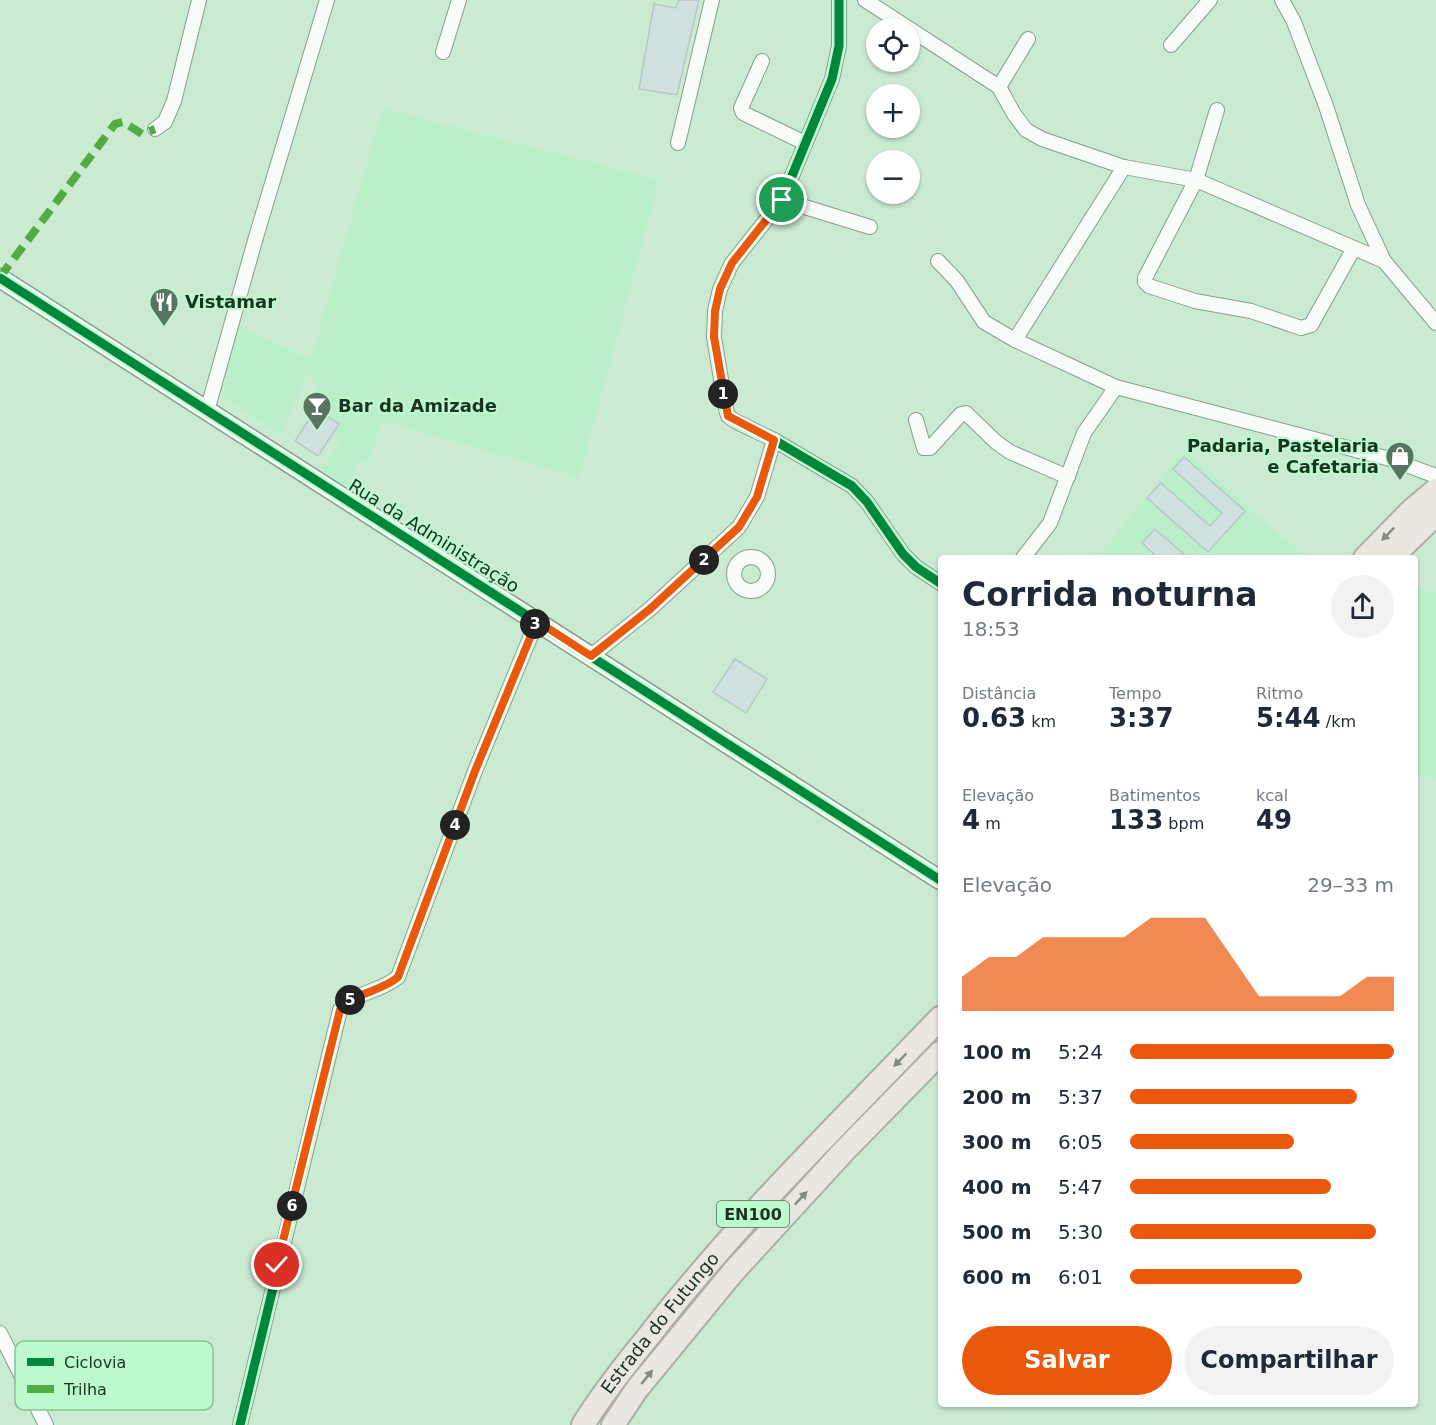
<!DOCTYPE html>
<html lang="pt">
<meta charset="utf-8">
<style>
:root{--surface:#fff;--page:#f2f2f3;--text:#1f2937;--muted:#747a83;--accent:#ea580c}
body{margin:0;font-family:"DejaVu Sans",sans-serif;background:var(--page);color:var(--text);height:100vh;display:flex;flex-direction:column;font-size:22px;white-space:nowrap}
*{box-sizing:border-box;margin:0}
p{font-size:20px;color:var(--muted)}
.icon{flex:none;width:33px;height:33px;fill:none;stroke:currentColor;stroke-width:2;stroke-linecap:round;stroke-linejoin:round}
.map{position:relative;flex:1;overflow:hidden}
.drawer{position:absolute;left:938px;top:555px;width:480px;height:852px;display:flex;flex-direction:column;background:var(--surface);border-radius:6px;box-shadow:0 2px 4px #0004}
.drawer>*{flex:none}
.buttons{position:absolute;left:866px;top:18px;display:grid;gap:12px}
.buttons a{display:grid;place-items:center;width:54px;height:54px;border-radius:50%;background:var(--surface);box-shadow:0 2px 4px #0004;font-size:30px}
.pin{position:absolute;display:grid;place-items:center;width:51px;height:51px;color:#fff;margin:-26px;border:3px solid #fff;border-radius:50%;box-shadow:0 2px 6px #0007}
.km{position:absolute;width:30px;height:30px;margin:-15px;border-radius:50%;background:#222;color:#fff;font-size:16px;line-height:30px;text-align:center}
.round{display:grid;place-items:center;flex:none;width:63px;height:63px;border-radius:32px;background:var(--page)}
.overview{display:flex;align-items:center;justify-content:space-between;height:102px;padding:0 24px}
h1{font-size:33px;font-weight:600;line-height:45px}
.figures{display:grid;grid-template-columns:repeat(3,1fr);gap:9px;height:102px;padding:6px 24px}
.figures div{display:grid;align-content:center}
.figures b{font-size:26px;font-weight:600}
.figures small{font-size:16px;font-weight:400}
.figures p{font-size:16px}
.chart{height:168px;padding:12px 24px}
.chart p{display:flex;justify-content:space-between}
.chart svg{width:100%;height:108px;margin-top:6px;fill:var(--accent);opacity:.7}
.action{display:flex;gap:12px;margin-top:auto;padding:12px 24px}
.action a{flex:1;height:69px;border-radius:36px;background:var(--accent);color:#fff;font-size:24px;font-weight:600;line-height:69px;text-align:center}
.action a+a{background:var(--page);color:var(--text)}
ul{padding:0 24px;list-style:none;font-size:20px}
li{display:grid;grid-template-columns:96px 72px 1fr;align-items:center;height:45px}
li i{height:15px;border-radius:8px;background:var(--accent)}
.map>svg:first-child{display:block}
</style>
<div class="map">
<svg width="1436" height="1425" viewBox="0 0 1436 1425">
<rect width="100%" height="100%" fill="#caebd2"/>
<g fill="#bbefc9">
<polygon points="383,108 659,180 579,478 382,421 368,464 359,460 342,494 315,478 339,444 309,369 281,436 218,394 239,326 311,359"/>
<polygon points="1184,450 1306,558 1097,558"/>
<polygon points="1415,587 1436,593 1436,778 1415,775"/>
</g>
<g fill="#d0e1df" stroke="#b6c8c8" stroke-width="1.5">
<polygon points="679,0 699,0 677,95 639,89 654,4 676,8"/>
<polygon points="316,409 339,424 318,456 295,441"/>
<polygon points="1184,457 1245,511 1208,552 1147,498 1161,483 1210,526 1222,513 1173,469"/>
<polygon points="1155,529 1188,558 1158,558 1142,543"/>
<polygon points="735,659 767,679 746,713 713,692"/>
</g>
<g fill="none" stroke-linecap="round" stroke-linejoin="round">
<g stroke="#859f8c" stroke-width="16">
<g id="minor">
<polyline points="839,0 839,46 832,79 782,200 732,263 720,289 715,311 714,337 726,409 728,416 735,421 774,440 852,486 867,502 903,554 916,567 940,583"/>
<polyline points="865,0 999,87 1014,114 1026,130 1042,139 1124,167 1196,180 1384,261"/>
<polyline points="1282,0 1294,22 1326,106 1358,205 1384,261 1436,323"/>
<polyline points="1171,45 1210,0"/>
<polyline points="443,52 459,0"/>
<polyline points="762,61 741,108 743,113 805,143"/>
<polyline points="999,87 1028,39"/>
<polyline points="1217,110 1196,180 1145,278 1145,282 1149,286 1195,301 1251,311 1301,328 1311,325 1354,248"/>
<polyline points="155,129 165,122 174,101 199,0"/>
<polyline points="678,143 712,0"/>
<polyline points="782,200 870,227"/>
<polyline points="938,261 957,281 984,322 1015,340 1116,387 1390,459 1436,476"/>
<polyline points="1015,340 1124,167"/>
<polyline points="207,411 256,237 327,0"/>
<polyline points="916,420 924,448 930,448 961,414 966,413 996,442 1010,452 1068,477"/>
<circle cx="751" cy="574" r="17"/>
<polyline points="1023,558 1050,523 1084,433 1116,387"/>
<polyline points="591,656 650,609 739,527 757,497 774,440"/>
<polyline points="0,1333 46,1425"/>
<path d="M240 1425 340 1010C354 992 381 992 398 977L475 771 537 621"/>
</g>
</g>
<g stroke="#859f8c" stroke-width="21">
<polyline id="tertiary" points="0,278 940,880"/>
</g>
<g stroke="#abb0a1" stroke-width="26">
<g id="trunk">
<polyline points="1365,558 1411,511 1436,490"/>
<polyline points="1391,558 1436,514"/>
<path id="s1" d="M583 1425C602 1394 625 1365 648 1337 736 1223 841 1122 940 1018"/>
<polyline points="613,1425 637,1389 733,1272 844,1151 940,1053"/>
</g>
</g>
<use href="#minor" stroke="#f7fcf8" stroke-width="14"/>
<use href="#tertiary" stroke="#f7fcf8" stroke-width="18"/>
<use href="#trunk" stroke="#eae6e0" stroke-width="22"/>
<polyline stroke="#52ac43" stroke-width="8" stroke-dasharray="15 8" stroke-linecap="butt" points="0,277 115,124 123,122 142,134 155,129"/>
<g stroke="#bcf9cc" stroke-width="13">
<g id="cycleway">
<polyline points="839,0 839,46 832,79 782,200 732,263 720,289 715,311 714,337 726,409 728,416 735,421 774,440 852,486 867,502 903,554 916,567 940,583"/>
<polyline points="0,278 940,880"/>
<path d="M240 1425 340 1010C354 992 381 992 398 977L475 771 537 621"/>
</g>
</g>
<use href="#cycleway" stroke="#00873e" stroke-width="9"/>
</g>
<defs><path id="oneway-solid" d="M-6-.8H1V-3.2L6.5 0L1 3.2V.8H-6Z" transform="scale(1.5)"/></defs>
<g fill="#828c81">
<use href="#oneway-solid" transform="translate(1388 534) rotate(134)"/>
<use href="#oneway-solid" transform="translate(900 1060) rotate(134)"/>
<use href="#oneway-solid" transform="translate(801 1198) rotate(-47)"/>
<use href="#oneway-solid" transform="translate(647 1377) rotate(-51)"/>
</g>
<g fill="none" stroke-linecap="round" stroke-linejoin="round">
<g stroke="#fff" stroke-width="12">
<path id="route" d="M277 1265 340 1010C354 992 381 992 398 977L475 771 537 621 591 656 650 609 739 527 757 497 774 440 728 416 714 337 715 311 720 289 732 263 782 200"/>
</g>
<use href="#route" stroke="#ea580c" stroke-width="8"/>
</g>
<defs>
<g id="restaurant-pin" transform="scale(1.5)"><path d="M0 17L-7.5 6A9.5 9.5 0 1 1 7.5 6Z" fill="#587360" stroke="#bcf9cc"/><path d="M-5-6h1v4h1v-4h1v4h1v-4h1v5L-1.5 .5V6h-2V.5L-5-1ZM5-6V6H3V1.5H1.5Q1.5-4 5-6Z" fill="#fff"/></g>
<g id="bar-pin" transform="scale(1.5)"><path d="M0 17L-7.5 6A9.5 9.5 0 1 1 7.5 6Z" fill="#587360" stroke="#bcf9cc"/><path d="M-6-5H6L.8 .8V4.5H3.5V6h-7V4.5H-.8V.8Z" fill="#fff"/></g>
<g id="shop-pin" transform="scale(1.5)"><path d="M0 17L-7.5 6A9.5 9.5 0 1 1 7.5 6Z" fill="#587360" stroke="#bcf9cc"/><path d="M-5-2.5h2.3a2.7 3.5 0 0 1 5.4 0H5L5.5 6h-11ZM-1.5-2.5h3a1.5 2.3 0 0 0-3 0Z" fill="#fff"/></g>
</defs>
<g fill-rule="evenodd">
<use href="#restaurant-pin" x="164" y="302"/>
<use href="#bar-pin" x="317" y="406"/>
<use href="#shop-pin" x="1400" y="456"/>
</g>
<g text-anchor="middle" stroke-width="4.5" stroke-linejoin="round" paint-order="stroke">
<rect fill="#bcf9cc" stroke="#4b6e55" stroke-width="1.5" x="717" y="1201" width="72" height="26" rx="4.5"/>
<g font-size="16" font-weight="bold" fill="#1b3322">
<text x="753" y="1220">EN100</text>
</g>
<g font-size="18" font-weight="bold" fill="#1b3322" stroke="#bcf9cc" text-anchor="start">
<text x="185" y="308">Vistamar</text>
<text x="338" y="412">Bar da Amizade</text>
<text x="1379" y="452" text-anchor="end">Padaria, Pastelaria<tspan x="1379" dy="21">e Cafetaria</tspan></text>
</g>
<g font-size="18" fill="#1b3322" stroke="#bcf9cc">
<text transform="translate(434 536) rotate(32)" y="6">Rua da Administração</text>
<text dy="6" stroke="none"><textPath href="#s1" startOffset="128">Estrada do Futungo</textPath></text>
</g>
</g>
<rect x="15" y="1341" width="198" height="69" rx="9" fill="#bcf9cc" stroke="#8cbe99" stroke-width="1.5"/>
<rect x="27" y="1358" width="27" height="8" fill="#00873e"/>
<rect x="27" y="1385" width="27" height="8" fill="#52ac43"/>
<g font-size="16" fill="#1b3322">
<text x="64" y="1368">Ciclovia</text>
<text x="64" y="1395">Trilha</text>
</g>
</svg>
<div class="buttons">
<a><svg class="icon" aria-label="locate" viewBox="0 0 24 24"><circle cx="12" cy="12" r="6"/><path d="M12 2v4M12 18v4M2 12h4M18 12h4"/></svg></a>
<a>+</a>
<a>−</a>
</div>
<div class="pin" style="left:782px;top:200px;background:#1e9e55"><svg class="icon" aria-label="arrive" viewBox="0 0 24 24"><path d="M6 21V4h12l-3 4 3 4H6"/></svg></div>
<div class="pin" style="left:277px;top:1265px;background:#d93025"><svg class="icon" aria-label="check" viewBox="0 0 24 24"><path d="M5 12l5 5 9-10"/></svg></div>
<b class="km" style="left:723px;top:394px">1</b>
<b class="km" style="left:704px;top:560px">2</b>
<b class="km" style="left:535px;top:624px">3</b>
<b class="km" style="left:455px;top:825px">4</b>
<b class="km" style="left:350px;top:1000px">5</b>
<b class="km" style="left:292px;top:1206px">6</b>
<section class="drawer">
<div class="overview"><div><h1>Corrida noturna</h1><p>18:53</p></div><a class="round"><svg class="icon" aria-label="share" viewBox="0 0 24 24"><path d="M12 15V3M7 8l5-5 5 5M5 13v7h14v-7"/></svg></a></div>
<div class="figures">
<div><p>Distância</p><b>0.63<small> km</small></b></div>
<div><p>Tempo</p><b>3:37</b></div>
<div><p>Ritmo</p><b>5:44<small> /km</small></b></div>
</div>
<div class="figures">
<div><p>Elevação</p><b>4<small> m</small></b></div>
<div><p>Batimentos</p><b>133<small> bpm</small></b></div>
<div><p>kcal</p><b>49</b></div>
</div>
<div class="chart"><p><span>Elevação</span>29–33 m</p>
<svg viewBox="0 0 160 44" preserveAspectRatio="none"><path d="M0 44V30L10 22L20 22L30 14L40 14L50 14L60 14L70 6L80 6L90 6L100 22L110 38L120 38L130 38L140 38L150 30L160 30V44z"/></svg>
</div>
<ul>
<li><b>100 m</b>5:24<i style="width:100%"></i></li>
<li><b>200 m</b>5:37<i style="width:86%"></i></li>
<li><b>300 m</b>6:05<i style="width:62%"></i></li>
<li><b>400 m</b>5:47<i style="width:76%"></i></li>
<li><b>500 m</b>5:30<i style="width:93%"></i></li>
<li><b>600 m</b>6:01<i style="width:65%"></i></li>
</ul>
<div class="action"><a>Salvar</a><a>Compartilhar</a></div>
</section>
</div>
